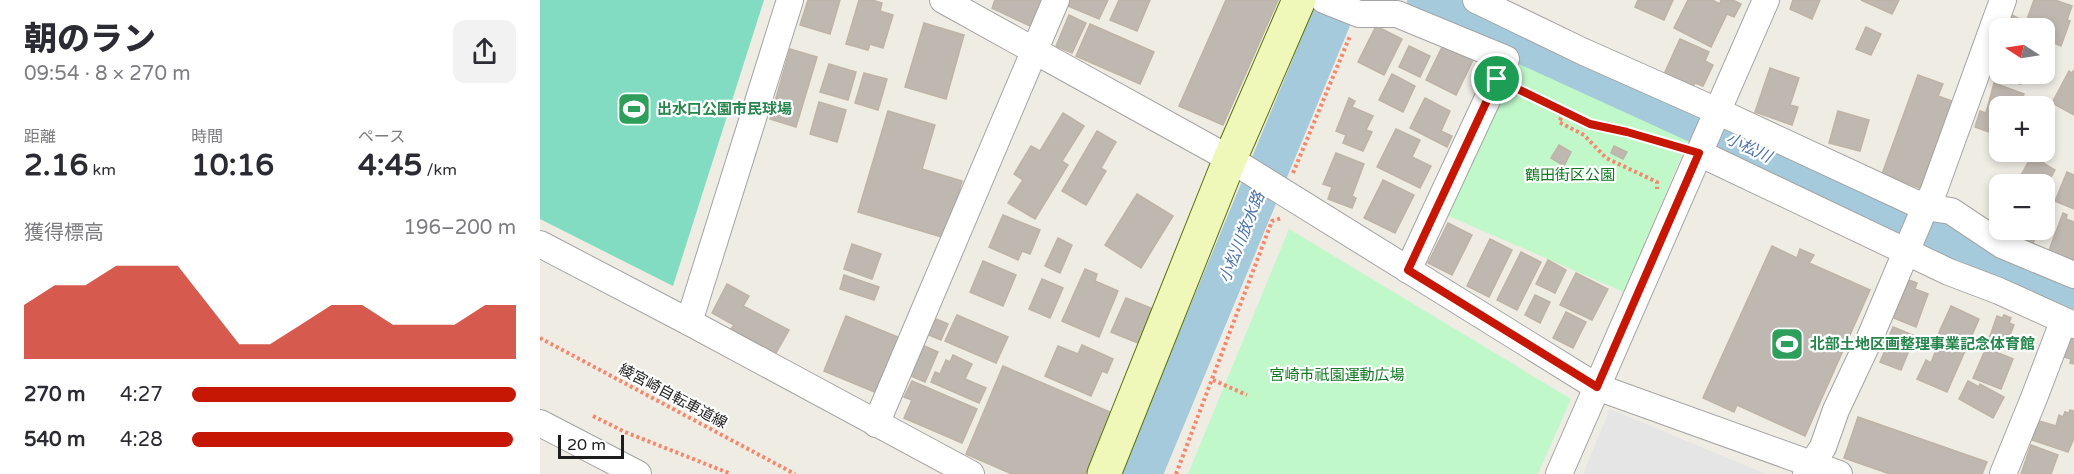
<!DOCTYPE html>
<html lang="ja">
<meta charset="utf-8">
<style>
:root{--surface:#fff;--page:#f2f2f3;--text:#2b2b33;--muted:#7c7c81;--accent:#c61604}
body{margin:0;font-family:"Varela Round","Noto Sans JP",sans-serif;background:var(--page);color:var(--text);height:100vh;display:flex;flex-direction:column;font-size:22px;white-space:nowrap}
*{box-sizing:border-box;margin:0}
p{font-size:20px;color:var(--muted)}
.icon{flex:none;width:33px;height:33px;fill:none;stroke:currentColor;stroke-width:2;stroke-linecap:round;stroke-linejoin:round}
.map{position:relative;flex:1;overflow:hidden}
.panel{display:flex;flex-direction:column;background:var(--surface);width:540px}
.panel>*{flex:none}
.needle{width:39px;rotate:282deg}
.fabs{position:absolute;left:1449px;top:18px;display:grid;gap:12px}
.fabs a{display:grid;place-items:center;width:66px;height:66px;border-radius:12px;background:var(--surface);box-shadow:0 3px 9px #0003;font-size:30px}
.scale{position:absolute;left:18px;bottom:15px;width:66px;box-sizing:border-box;padding-left:6px;border:3px solid #1d1d1d;border-top:0;font-size:16px;line-height:21px;white-space:nowrap;color:#1d1d1d;-webkit-text-stroke:4px #fff;paint-order:stroke}
.pin{position:absolute;display:grid;place-items:center;width:51px;height:51px;color:#fff;margin:-26px;border:3px solid #fff;border-radius:50%;box-shadow:0 2px 6px #0007}
.round{display:grid;place-items:center;flex:none;width:63px;height:63px;border-radius:12px;background:var(--page)}
.summary{display:flex;align-items:center;justify-content:space-between;height:102px;padding:0 24px}
h1{font-size:33px;font-weight:800;line-height:45px}
.stats{display:grid;grid-template-columns:repeat(3,1fr);gap:9px;height:102px;padding:6px 24px}
.stats div{display:grid;align-content:center}
.stats b{font-size:30px;font-weight:800}
.stats small{font-size:16px;font-weight:400}
.stats p{font-size:16px}
.chart{height:168px;padding:12px 24px}
.chart p{display:flex;justify-content:space-between}
.chart svg{width:100%;height:108px;margin-top:6px;fill:var(--accent);opacity:.7}
ul{padding:0 24px;list-style:none;font-size:20px}
li{display:grid;grid-template-columns:96px 72px 1fr;align-items:center;height:45px}
li i{height:15px;border-radius:8px;background:var(--accent)}
main{display:flex;flex:1;min-height:0}
.map>svg:first-child{display:block}
</style>
<main>
<section class="panel">
<div class="summary"><div><h1>朝のラン</h1><p>09:54 · 8 × 270 m</p></div><a class="round"><svg class="icon" aria-label="share" viewBox="0 0 24 24"><path d="M12 15V3M7 8l5-5 5 5M5 13v7h14v-7"/></svg></a></div>
<div class="stats">
<div><p>距離</p><b>2.16<small> km</small></b></div>
<div><p>時間</p><b>10:16</b></div>
<div><p>ペース</p><b>4:45<small> /km</small></b></div>
</div>
<div class="chart"><p><span>獲得標高</span>196–200 m</p>
<svg viewBox="0 0 160 44" preserveAspectRatio="none"><path d="M0 44V22L10 14L20 14L30 6L40 6L50 6L60 22L70 38L80 38L90 30L100 22L110 22L120 30L130 30L140 30L150 22L160 22V44z"/></svg>
</div>
<ul>
<li><b>270 m</b>4:27<i style="width:100%"></i></li>
<li><b>540 m</b>4:28<i style="width:99%"></i></li>
</ul>
</section>
<div class="map">
<svg width="1534" height="474" viewBox="0 0 1534 474">
<rect width="100%" height="100%" fill="#eeece3"/>
<g fill="#c0f8ca">
<polygon points="979,56 1149,138 1084,292 904,214"/>
<polygon points="749,229 1031,399 998,474 648,474"/>
</g>
<polygon fill="#82dcc2" points="0,0 224,0 133,286 0,219"/>
<polygon fill="#e5e5e5" points="1070,409 1226,474 1043,474"/>
<g fill="none" stroke-linecap="round" stroke-linejoin="round">
<g stroke="#a4cadb" stroke-width="40">
<polyline points="887,0 1305,191 1534,289"/>
<polyline points="602,474 799,0"/>
</g>
</g>
<g fill="#bfb8b0" stroke="#bfb3a6" stroke-width="1.5">
<polygon points="268,0 300,0 290,34 260,25"/>
<polygon points="319,0 332,0 342,3 340,11 353,15 343,48 330,44 328,50 306,44"/>
<polygon points="455,0 502,0 490,26 452,8"/>
<polygon points="528,0 568,0 559,19 526,5"/>
<polygon points="579,0 610,0 597,31 570,20"/>
<polygon points="686,0 738,0 683,125 639,106"/>
<polygon points="1098,0 1133,0 1124,20 1095,7"/>
<polygon points="1148,0 1172,0 1180,4 1181,0 1193,0 1201,4 1194,17 1187,14 1171,47 1134,28"/>
<polygon points="1253,0 1280,0 1272,19 1250,9"/>
<polygon points="1321,0 1359,0 1352,14"/>
<polygon points="1494,0 1515,0 1532,6 1527,20 1530,21 1521,46 1504,39 1504,28 1476,28 1465,24 1470,14 1486,22"/>
<polygon points="529,15 546,23 532,53 516,46"/>
<polygon points="384,23 424,35 406,99 365,87"/>
<polygon points="550,24 614,52 600,84 536,56"/>
<polygon points="836,26 862,39 844,75 818,62"/>
<polygon points="1326,27 1341,34 1331,55 1316,49"/>
<polygon points="1140,39 1169,52 1165,61 1173,65 1163,86 1155,83 1153,87 1124,74"/>
<polygon points="904,43 934,58 916,95 886,80"/>
<polygon points="869,46 890,56 880,77 859,67"/>
<polygon points="250,49 277,57 256,127 230,119"/>
<polygon points="1460,53 1460,74 1488,74 1485,82 1482,81 1481,84 1453,76"/>
<polygon points="289,64 316,72 308,100 280,92"/>
<polygon points="1230,68 1259,78 1250,105 1258,107 1252,125 1215,112"/>
<polygon points="1534,70 1534,115 1512,103 1529,71 1532,73"/>
<polygon points="324,73 347,79 338,110 315,103"/>
<polygon points="852,74 875,86 863,112 839,100"/>
<polygon points="1378,75 1403,84 1398,96 1412,101 1380,188 1342,174"/>
<polygon points="1454,83 1484,94 1483,96 1488,98 1485,106 1460,106 1460,136 1435,127 1440,111 1446,113"/>
<polygon points="809,98 815,101 812,107 833,116 826,130 832,132 823,151 803,143 806,135 796,131"/>
<polygon points="885,98 910,111 901,131 912,136 907,147 870,128"/>
<polygon points="279,102 306,110 297,142 270,134"/>
<polygon points="348,111 395,125 382,169 422,181 405,238 318,212"/>
<polygon points="1298,111 1329,120 1320,151 1289,143"/>
<polygon points="523,113 544,126 522,161 528,165 495,219 468,203 483,180 474,174 491,146 500,151"/>
<polygon points="1504,121 1514,124 1510,137 1504,134"/>
<polygon points="856,129 880,140 872,157 891,166 880,188 837,167"/>
<polygon points="557,131 576,142 561,168 566,171 546,205 522,191"/>
<polygon points="1504,143 1512,148 1503,163 1515,170 1504,189 1504,184 1476,184 1494,152 1504,152"/>
<polygon points="1019,145 1031,152 1024,166 1011,158"/>
<polygon points="1074,146 1087,152 1083,159 1071,153"/>
<polygon points="796,153 824,164 812,196 816,198 812,208 788,199 792,187 783,184"/>
<polygon points="1527,172 1534,175 1534,209 1515,201"/>
<polygon points="843,180 874,195 855,233 824,218"/>
<polygon points="597,194 633,216 601,268 565,245"/>
<polygon points="1523,213 1527,215 1526,219 1534,222 1534,263 1508,253"/>
<polygon points="463,215 500,230 490,254 482,251 478,260 449,247"/>
<polygon points="908,223 932,235 912,275 888,263"/>
<polygon points="1466,230 1499,230 1493,243"/>
<polygon points="518,238 532,245 520,273 505,266"/>
<polygon points="950,239 972,250 949,297 927,286"/>
<polygon points="312,244 341,254 332,279 304,269"/>
<polygon points="1232,246 1257,258 1260,249 1274,255 1269,263 1330,290 1265,436 1197,405 1194,412 1163,398"/>
<polygon points="981,252 1001,262 977,310 957,300"/>
<polygon points="1008,260 1026,270 1015,293 996,284"/>
<polygon points="443,261 476,275 463,306 430,292"/>
<polygon points="545,269 557,274 555,281 578,291 559,337 522,321"/>
<polygon points="1036,273 1068,289 1052,320 1020,305"/>
<polygon points="304,275 339,287 334,300 300,289"/>
<polygon points="502,279 523,288 510,318 489,309"/>
<polygon points="1369,280 1377,283 1375,289 1388,294 1376,327 1354,318"/>
<polygon points="187,284 209,296 203,306 249,330 236,353 191,329 194,325 172,313"/>
<polygon points="995,295 1010,302 1000,323 985,315"/>
<polygon points="586,298 613,309 598,343 571,332"/>
<polygon points="1411,306 1439,319 1407,392 1377,379 1386,360 1391,363 1396,350 1392,348"/>
<polygon points="1026,312 1046,322 1033,348 1013,338"/>
<polygon points="417,315 468,337 456,363 405,341"/>
<polygon points="1464,315 1471,318 1469,323 1474,325 1466,345 1449,339 1457,316 1462,318"/>
<polygon points="306,316 360,338 337,393 284,371"/>
<polygon points="396,319 408,324 401,340 389,335"/>
<polygon points="1353,327 1375,336 1361,370 1340,362 1346,348 1338,345 1340,338 1347,341"/>
<polygon points="1530,339 1534,340 1534,364 1530,363 1531,359 1524,357"/>
<polygon points="382,345 398,352 385,382 369,375"/>
<polygon points="542,345 573,359 567,373 562,371 551,396 505,376 518,346 538,354"/>
<polygon points="1446,348 1473,359 1461,389 1433,378"/>
<polygon points="413,355 432,364 425,379 446,388 439,403 391,382 395,372 400,374 406,360 410,362"/>
<polygon points="463,366 572,413 545,474 472,474 426,454"/>
<polygon points="372,381 437,409 422,443 364,418 372,400 364,397"/>
<polygon points="1428,381 1439,387 1440,384 1464,397 1453,418 1419,399"/>
<polygon points="1530,410 1534,411 1534,438 1528,452 1492,440 1499,421 1516,426 1519,415 1523,417 1525,412 1529,413"/>
<polygon points="1318,417 1447,462 1442,474 1350,474 1304,458"/>
<polygon points="1491,445 1518,455 1511,474 1481,474"/>
</g>
<g fill="none" stroke-linecap="round" stroke-linejoin="round">
<g stroke="#a4a4a4" stroke-width="28">
<g id="street">
<polyline points="403,0 690,159 1057,387 1299,474"/>
<polyline points="784,0 819,14 857,14 966,59 868,270"/>
<polyline points="936,0 1044,52 1177,111 1373,202 1385,207 1411,211 1462,245 1534,275"/>
<polyline points="1159,153 1409,272 1459,291 1534,325"/>
<polyline points="0,244 149,322 431,474"/>
<polyline points="149,322 250,0"/>
<polyline points="0,423 98,474"/>
<polyline points="336,424 516,0"/>
<polyline points="1019,474 1226,0"/>
<polyline points="1266,474 1283,447 1296,410 1329,340 1385,207 1393,193 1463,0"/>
<polyline points="1463,474 1494,398 1523,322"/>
</g>
</g>
<g stroke="#5c7107" stroke-width="35">
<polyline id="secondary" points="564,474 690,159 759,0"/>
</g>
<g stroke="#f7876c" stroke-width="4" stroke-dasharray="3 3" stroke-linecap="butt">
<polyline points="976,88 1024,112 1019,122 1044,135 1066,158 1117,182 1117,189"/>
<polyline points="1024,112 1050,124 1087,132 1137,147"/>
<polyline points="753,173 810,36"/>
<polyline points="0,338 255,474"/>
<polyline points="673,380 707,395"/>
<polyline points="53,416 85,432 191,474"/>
<polyline points="636,474 732,221 742,218"/>
</g>
<use href="#street" stroke="#fff" stroke-width="26"/>
<use href="#secondary" stroke="#eff8b8" stroke-width="33"/>
</g>
<g fill="none" stroke-linecap="round" stroke-linejoin="round">
<g stroke="#fff" stroke-width="12">
<polygon id="route" points="957,79 1050,124 1087,132 1159,153 1057,387 868,270"/>
</g>
<use href="#route" stroke="#c61604" stroke-width="8"/>
</g>
<defs>
<g id="stadium-square" transform="scale(1.725)"><rect x="-9" y="-9" width="18" height="18" rx="4" fill="#2e9e5b" stroke="#fff"/><path d="M0-5a6.5 5 0 1 0 0 10a6.5 5 0 1 0 0-10ZM-3.5-1.8h7v3.6h-7Z" fill="#fff"/></g>
</defs>
<g fill-rule="evenodd">
<use href="#stadium-square" x="94" y="109"/>
<use href="#stadium-square" x="1247" y="344"/>
</g>
<g text-anchor="middle" stroke-width="4.5" stroke-linejoin="round" paint-order="stroke">
<g font-size="15" font-weight="bold" fill="#27864d" stroke="#fff" text-anchor="start">
<text x="117" y="114">出水口公園市民球場</text>
<text x="1270" y="349">北部土地区画整理事業記念体育館</text>
</g>
<g font-size="15" fill="#0e7920" stroke="#fff">
<text x="1030" y="180">鶴田街区公園</text>
<text x="797" y="380">宮崎市祇園運動広場</text>
</g>
<g font-size="15" fill="#1d1d1d" stroke="#fff">
<text transform="translate(133 396) rotate(28)" y="5">綾宮崎自転車道線</text>
</g>
<g font-size="16" font-style="italic" fill="#4c73ab" stroke="#fff">
<text transform="translate(1209 147) rotate(25)" y="6">小松川</text>
<text transform="translate(701 237) rotate(-68)" y="6">小松川放水路</text>
</g>
</g>
</svg>
<div class="fabs">
<a><svg class="needle" viewBox="-14 -14 28 28"><path d="M0-13l5 13h-10z" fill="#e53935"/><path d="M0 13l5-13h-10z" fill="#7c7c81"/></svg></a>
<a>+</a>
<a>−</a>
</div>
<div class="scale">20 m</div>
<div class="pin" style="left:957px;top:79px;background:#1e9e55"><svg class="icon" aria-label="arrive" viewBox="0 0 24 24"><path d="M6 21V4h12l-3 4 3 4H6"/></svg></div>
</div>
</main>
